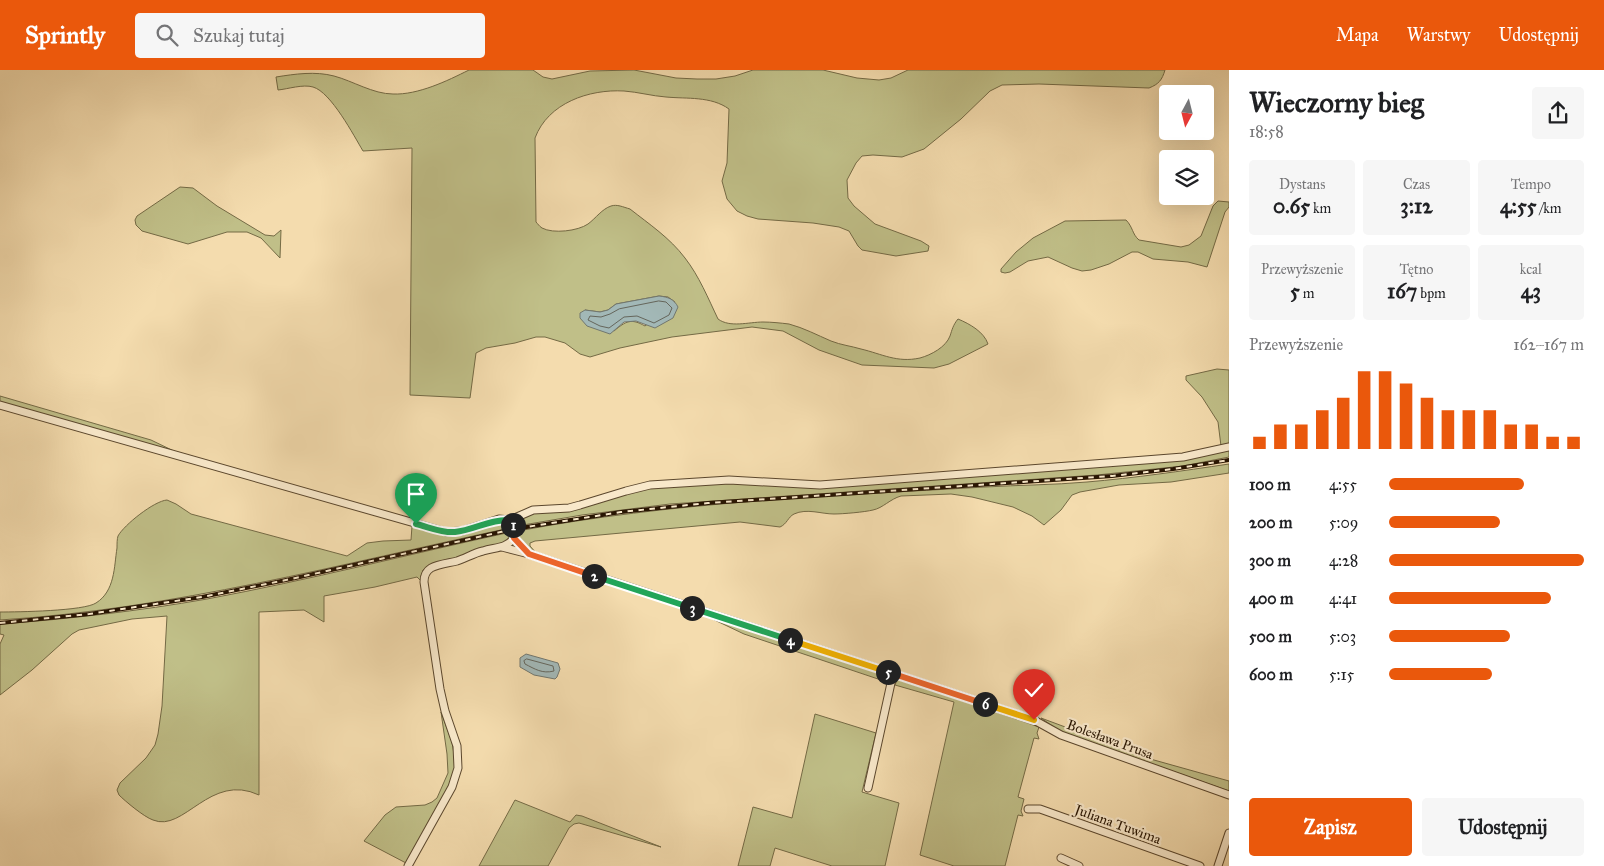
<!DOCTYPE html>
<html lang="pl">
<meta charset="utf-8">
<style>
:root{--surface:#fff;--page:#f6f6f6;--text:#202124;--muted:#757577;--accent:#ea580c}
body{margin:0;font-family:"IM FELL Great Primer",serif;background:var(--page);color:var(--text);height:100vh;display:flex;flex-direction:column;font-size:19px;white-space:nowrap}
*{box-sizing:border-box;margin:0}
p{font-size:16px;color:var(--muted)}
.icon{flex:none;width:28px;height:28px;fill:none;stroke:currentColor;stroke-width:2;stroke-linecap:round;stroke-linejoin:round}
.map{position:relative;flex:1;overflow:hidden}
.sheet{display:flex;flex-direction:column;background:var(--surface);width:375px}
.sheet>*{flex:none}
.needle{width:32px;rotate:187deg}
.fabs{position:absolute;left:1159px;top:15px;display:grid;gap:10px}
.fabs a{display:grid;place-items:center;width:55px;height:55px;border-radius:5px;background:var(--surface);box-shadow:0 5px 20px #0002;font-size:25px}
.pin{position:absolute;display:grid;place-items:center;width:42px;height:42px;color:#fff;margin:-51px -21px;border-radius:50% 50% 50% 0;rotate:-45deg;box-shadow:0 0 5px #0007}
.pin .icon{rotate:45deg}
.km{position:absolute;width:25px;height:25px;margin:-12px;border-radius:50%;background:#222;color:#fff;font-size:14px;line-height:25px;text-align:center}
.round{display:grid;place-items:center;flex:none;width:52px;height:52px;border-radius:5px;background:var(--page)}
.summary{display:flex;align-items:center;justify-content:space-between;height:85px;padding:0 20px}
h1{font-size:28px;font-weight:700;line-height:38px}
.figures{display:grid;grid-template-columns:repeat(3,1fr);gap:8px;height:85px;padding:5px 20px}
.figures div{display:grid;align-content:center;border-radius:5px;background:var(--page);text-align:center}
.figures b{font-size:21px;font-weight:700}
.figures small{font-size:14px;font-weight:400}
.figures p{font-size:14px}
.chart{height:140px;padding:10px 20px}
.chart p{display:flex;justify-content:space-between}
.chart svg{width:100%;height:90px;margin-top:5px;stroke:var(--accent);stroke-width:6}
.cta{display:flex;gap:10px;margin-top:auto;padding:10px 20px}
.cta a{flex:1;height:58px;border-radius:5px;background:var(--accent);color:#fff;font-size:20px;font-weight:700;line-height:58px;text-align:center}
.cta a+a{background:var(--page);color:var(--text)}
ul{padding:0 20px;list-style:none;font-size:16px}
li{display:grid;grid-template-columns:80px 60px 1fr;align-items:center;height:38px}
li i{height:12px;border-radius:6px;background:var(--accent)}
header{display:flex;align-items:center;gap:30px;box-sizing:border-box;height:70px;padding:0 25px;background:var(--accent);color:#fff}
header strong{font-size:24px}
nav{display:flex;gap:28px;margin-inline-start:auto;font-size:18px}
.search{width:350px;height:45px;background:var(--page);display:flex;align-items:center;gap:12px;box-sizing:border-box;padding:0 18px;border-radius:5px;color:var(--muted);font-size:19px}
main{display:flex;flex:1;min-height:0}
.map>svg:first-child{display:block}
</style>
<header>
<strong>Sprintly</strong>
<div class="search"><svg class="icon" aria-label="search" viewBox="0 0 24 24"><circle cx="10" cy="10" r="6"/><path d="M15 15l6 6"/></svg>Szukaj tutaj</div>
<nav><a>Mapa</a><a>Warstwy</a><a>Udostępnij</a></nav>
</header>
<main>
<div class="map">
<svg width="1229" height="796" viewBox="0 0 1229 796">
<rect width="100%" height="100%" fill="#f4dcae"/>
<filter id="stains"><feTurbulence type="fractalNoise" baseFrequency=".004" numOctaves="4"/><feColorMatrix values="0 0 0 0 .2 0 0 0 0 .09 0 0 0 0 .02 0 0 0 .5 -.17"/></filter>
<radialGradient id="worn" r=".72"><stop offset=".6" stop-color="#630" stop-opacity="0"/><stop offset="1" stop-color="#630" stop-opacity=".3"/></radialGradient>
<g fill="#c0bf88" stroke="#746a45" fill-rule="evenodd">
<path d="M469 0H533L543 7 552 9 590 1 634 0 676 8 697 9H716L735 6 753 0H823L857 8 879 10 891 8 908 0H1165C1162 10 1159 14 1149 18L1039 14 1002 15 990 21 961 49 924 79 902 87 873 85 862 86 856 93 847 110 848 128 854 136 875 154 921 171 929 176 928 181 896 186 862 180 858 176 849 161 839 157 813 153 758 149 747 146 737 141 727 129 722 111 727 93 729 39C711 26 687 29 666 27 652 26 638 22 624 21 589 19 548 33 535 68L536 152C538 154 539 156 542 158 553 164 578 161 588 154 596 148 602 139 611 136 617 134 623 137 630 139 649 154 670 168 685 188 699 206 708 228 718 249 730 258 749 252 763 252 771 252 781 253 789 254 804 258 817 265 831 271 841 275 851 276 861 279 882 284 897 293 920 288 931 285 946 277 950 266 952 260 953 255 958 249 970 254 984 262 988 274L949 294 934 298 862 295 819 280 783 261 752 257 672 267 620 278 590 287 580 284 565 273 545 267H536L515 273 486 278 476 283 470 328 410 325 412 78 363 81C354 66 331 22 313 17 303 14 288 19 278 20L276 7C295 4 315 1 334 6 353 11 373 24 393 24 418 25 447 11 469 0ZM659 226 668 227 675 232 645 256C631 248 626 251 614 261L585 240 600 242 608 240 616 234Z"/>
<polygon points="180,117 193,118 217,136 265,165 274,166 281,160 280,188 261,168 247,162 227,162 188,174 142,161 136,155 135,150 137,146"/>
<path d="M1218 131 1229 132V137L1225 142 1207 197 1188 192 1153 189 1138 182H1132L1109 194 1091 200 1082 201 1072 198 1048 187 1028 191 1010 202 1005 203 1001 202V199L1016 182 1033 168 1065 151 1126 150C1133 157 1132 164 1139 170L1181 177 1189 175 1201 166 1213 136Z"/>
<polygon points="1217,299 1229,300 1229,375 1221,376 1218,352 1202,327 1186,310 1186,306"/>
<polygon points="0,326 151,370 180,384 0,332"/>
<polygon points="1229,379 1229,387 1183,396 1097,405 670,434 582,445 517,456 517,450 535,442 572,439 638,419 725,412 777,415 931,409"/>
<path d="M1229 394V403L1171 412 1119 415 1080 422 1072 425 1061 440 1044 455 1032 446 1013 437 972 427 951 424 901 426C890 429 883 438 873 440 865 442 843 444 834 444 821 444 807 438 794 444 788 447 787 454 780 457L740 452 535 471 530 473V476L537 484 531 482 518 466V461C671 432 829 426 985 417 1019 415 1053 415 1087 412 1134 408 1182 401 1229 394Z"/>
<path d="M167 430 176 434 191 444 347 486 367 473 383 471 411 470 412 456C427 460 442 467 458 465 473 463 491 449 507 453L510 458C341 494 173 539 0 550V542C18 542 84 541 96 533 115 521 114 497 117 478 117 474 117 469 118 466 124 455 154 431 167 430Z"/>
<path d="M511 462 510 468 507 472 427 497 423 500 420 510 417 507 375 517 324 526V552L304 540 259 542V725C210 702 184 763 153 750 144 747 125 731 119 725L117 720 120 713 146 688 155 675 158 664 162 636 167 546 132 549 79 560 72 564 32 600 0 625V574L4 565 0 564V554C69 549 139 541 207 529 309 510 410 484 511 462Z"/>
<polygon points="702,544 886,605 888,606 887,612 744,564"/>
<polygon points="898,608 1039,657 1037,663 1039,669 1034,668 1018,727 1024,729 1021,741 1023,746 1018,745 1005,796 954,796 920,785 954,632 895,615"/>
<polygon points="441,642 452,672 456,696 447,721 406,793 364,771 385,745 396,737 425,735 432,732 437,728 448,703 447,684"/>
<polygon points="815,644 876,663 862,722 899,733 885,796 832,796 775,778 770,796 738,796 753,737 792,748"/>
<polygon points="1041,648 1154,690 1229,711 1229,721 1061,662"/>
<polygon points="515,730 570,752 576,745 582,746 661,777 579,753 574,754 569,758 548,796 479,796"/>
</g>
<g fill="#a2b8b7" stroke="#71776f">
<path d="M659 226C668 227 674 229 678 237L673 248 655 258 636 251 624 252 610 264 587 256 580 248V243L585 240 600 242 608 240 616 234Z"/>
<polygon points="526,584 558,593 560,599 557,607 555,609 534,605 520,597 520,588"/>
</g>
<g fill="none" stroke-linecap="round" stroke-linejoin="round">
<g stroke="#65665c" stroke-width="1">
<polygon points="659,231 666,232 672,238 669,245 654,253 637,246 624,247 609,258 600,256 588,250 590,246 601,247 610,244 619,239"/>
<path d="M527 589 553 596 554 601C542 604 535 599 525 594L524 591Z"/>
</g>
<g stroke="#5b472d" stroke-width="9">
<g id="minor">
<polyline points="0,335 446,462 462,461 499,449 510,450 533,440 569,438 580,435 626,421 650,415 729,410 820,415 1145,390 1183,387 1229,377"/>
<polyline points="510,450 515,463 514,468 529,484"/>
<polyline points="502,477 529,484 1034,650 1061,665 1229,725"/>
<polyline points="868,718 893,604"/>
<polyline points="1028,739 1040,739 1200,796"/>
<polyline points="1061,788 1079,796"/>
<path d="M408 796 452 717 458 698 457 676 445 641 440 619 424 512C424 506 426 501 431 498 438 494 449 493 457 491 466 488 474 483 483 481 495 477 506 479 514 468"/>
<polyline points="1218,796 1229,763"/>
</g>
</g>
<use href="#minor" stroke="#f8e8ca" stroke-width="7"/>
<g stroke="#281502" stroke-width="4">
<polyline id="rail" points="0,553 89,544 202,527 291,509 514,459 621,442 708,433 1112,406 1173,399 1229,390"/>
</g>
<use href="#rail" stroke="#f8e8ca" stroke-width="2" stroke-dasharray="5.5" stroke-linecap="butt"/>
</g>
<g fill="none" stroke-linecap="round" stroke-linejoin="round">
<g stroke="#fff" stroke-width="10">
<path id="split-1" d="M416 454C429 457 441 463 455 462 474 460 490 449 510 450L513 455"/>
</g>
<g stroke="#fff" stroke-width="10">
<polyline id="split-2" points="513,455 514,468 529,484 594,506"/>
</g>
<g stroke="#fff" stroke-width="10">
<polyline id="split-3" points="594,506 692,538"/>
</g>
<g stroke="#fff" stroke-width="10">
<polyline id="split-4" points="692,538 790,570"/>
</g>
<g stroke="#fff" stroke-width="10">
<polyline id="split-5" points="790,570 888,602"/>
</g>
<g stroke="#fff" stroke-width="10">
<polyline id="split-6" points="888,602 985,634"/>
</g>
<g stroke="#fff" stroke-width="10">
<polyline id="split-7" points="985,634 1034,650"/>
</g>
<use href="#split-1" stroke="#22a559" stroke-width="6"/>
<use href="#split-2" stroke="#f0652b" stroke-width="6"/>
<use href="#split-3" stroke="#22a559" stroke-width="6"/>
<use href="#split-4" stroke="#22a559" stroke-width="6"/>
<use href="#split-5" stroke="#f5b400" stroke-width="6"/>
<use href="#split-6" stroke="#f0652b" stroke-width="6"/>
<use href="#split-7" stroke="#f5b400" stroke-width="6"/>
</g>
<g text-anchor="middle" stroke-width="4.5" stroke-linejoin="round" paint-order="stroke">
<g font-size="14" fill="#281502" stroke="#f8e8ca">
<text transform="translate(1110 669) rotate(20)" y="5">Bolesława Prusa</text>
<text transform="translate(1118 754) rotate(20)" y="5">Juliana Tuwima</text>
</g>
</g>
<rect width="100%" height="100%" filter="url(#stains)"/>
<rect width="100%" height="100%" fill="url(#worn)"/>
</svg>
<div class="fabs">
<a><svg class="needle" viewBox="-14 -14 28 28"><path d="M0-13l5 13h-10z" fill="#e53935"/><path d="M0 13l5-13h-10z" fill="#757577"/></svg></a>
<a><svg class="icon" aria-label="layers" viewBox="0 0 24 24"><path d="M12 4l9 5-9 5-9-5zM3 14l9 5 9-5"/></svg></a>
</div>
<div class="pin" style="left:416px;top:454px;background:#1e9e55"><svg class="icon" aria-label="arrive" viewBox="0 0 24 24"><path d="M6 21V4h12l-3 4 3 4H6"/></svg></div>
<div class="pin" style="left:1034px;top:650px;background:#d93025"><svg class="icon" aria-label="check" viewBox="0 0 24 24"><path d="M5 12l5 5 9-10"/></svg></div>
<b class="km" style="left:513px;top:455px">1</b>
<b class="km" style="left:594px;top:506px">2</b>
<b class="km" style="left:692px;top:538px">3</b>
<b class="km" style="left:790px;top:570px">4</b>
<b class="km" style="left:888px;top:602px">5</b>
<b class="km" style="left:985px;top:634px">6</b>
</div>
<section class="sheet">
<div class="summary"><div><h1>Wieczorny bieg</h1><p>18:58</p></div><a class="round"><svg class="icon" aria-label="share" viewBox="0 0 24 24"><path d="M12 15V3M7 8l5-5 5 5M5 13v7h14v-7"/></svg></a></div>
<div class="figures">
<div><p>Dystans</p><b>0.65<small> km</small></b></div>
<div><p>Czas</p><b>3:12</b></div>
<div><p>Tempo</p><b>4:55<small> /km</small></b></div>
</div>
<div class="figures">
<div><p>Przewyższenie</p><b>5<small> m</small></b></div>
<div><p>Tętno</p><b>167<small> bpm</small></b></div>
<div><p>kcal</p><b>43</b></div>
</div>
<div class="chart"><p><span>Przewyższenie</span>162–167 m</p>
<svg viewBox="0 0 160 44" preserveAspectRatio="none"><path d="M5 44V38M15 44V32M25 44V32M35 44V25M45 44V19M55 44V6M65 44V6M75 44V12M85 44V19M95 44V25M105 44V25M115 44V25M125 44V32M135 44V32M145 44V38M155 44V38"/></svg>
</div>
<ul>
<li><b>100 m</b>4:55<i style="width:69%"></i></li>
<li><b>200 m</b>5:09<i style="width:57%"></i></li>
<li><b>300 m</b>4:28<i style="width:100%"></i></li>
<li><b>400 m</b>4:41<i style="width:83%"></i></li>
<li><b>500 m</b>5:03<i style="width:62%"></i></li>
<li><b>600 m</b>5:15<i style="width:53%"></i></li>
</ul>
<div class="cta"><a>Zapisz</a><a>Udostępnij</a></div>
</section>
</main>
